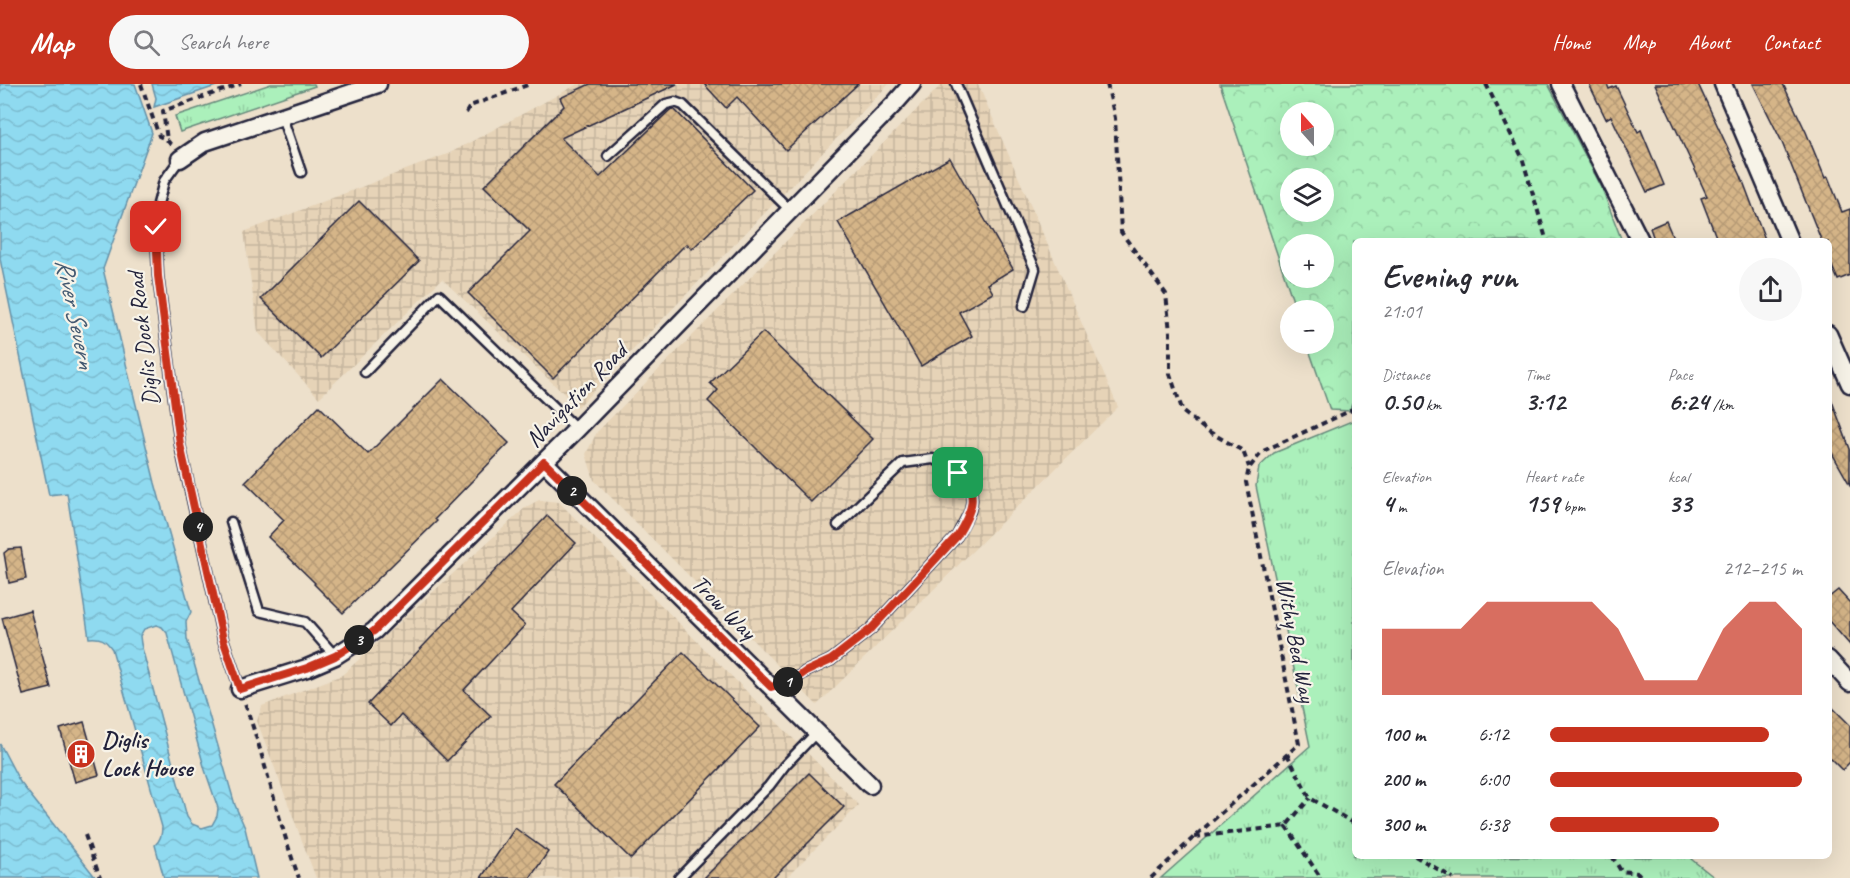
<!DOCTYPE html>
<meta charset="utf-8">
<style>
:root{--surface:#fff;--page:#f7f7f7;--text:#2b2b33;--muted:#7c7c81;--accent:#c8321e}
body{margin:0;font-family:Caveat,sans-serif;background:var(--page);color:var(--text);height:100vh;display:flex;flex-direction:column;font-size:22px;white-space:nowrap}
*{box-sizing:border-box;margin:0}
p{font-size:20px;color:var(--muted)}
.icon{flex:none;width:33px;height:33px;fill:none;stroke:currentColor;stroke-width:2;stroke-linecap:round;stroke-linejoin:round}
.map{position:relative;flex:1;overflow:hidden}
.panel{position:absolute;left:1352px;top:154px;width:480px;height:621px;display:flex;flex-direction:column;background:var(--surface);border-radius:9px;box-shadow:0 6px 24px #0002}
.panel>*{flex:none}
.needle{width:39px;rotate:339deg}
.controls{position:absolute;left:1280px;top:18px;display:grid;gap:12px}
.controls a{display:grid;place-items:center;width:54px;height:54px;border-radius:50%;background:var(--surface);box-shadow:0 6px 24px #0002;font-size:30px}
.pin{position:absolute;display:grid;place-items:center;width:51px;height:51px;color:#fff;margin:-26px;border-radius:12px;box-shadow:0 3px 9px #0006}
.km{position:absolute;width:30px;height:30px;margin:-15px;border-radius:50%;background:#222;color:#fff;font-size:16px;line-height:30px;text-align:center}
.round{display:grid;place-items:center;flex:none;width:63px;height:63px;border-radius:32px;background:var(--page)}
.overview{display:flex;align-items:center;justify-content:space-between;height:102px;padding:0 30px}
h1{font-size:33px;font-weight:700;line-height:45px}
.stats{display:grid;grid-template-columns:repeat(3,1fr);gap:9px;height:102px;padding:6px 30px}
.stats div{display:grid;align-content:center}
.stats b{font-size:26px;font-weight:700}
.stats small{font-size:16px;font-weight:400}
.stats p{font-size:16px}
.chart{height:168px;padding:12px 30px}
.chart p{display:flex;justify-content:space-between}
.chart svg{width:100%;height:108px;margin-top:6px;fill:var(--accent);opacity:.7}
ul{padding:0 30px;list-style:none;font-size:20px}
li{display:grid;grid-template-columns:96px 72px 1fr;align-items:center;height:45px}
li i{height:15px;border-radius:8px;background:var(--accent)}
header{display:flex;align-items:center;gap:36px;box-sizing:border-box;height:84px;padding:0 30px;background:var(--accent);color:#fff}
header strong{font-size:28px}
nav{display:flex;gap:33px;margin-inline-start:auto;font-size:21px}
.search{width:420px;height:54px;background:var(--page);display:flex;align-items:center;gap:15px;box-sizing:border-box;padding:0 21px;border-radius:33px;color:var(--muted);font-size:22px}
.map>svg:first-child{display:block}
</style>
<header>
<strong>Map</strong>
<div class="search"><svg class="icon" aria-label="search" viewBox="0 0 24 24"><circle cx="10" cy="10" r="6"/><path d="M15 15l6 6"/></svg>Search here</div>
<nav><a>Home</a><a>Map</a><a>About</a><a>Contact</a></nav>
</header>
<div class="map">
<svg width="1850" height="794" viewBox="0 0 1850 794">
<defs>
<pattern id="industrial-grid" width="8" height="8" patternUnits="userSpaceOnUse" patternTransform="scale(1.5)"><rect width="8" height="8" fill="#e6d3b7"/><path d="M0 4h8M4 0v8" fill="none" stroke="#c5b59e"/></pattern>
<pattern id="grass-tufts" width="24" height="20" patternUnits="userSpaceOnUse" patternTransform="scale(1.5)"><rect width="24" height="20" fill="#abf0bb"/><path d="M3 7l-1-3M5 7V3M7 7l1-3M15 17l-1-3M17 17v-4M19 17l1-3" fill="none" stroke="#93cea2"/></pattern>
<pattern id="park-crowns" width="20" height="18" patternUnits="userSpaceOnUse" patternTransform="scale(1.5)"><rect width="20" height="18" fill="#abf0bb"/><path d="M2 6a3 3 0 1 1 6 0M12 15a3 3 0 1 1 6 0" fill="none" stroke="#93cea2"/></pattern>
<pattern id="water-waves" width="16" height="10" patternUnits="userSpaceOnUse" patternTransform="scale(1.5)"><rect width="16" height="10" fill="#8fdaf0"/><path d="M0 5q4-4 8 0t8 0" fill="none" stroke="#7bbbcf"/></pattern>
<pattern id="building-cross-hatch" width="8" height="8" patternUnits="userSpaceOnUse" patternTransform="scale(1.5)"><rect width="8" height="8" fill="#d5b588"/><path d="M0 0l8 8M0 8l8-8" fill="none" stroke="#b79b76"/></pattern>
</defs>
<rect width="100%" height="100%" fill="#ede0cb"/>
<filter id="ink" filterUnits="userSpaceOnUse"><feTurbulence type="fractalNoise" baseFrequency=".0167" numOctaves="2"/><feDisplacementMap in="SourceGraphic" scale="12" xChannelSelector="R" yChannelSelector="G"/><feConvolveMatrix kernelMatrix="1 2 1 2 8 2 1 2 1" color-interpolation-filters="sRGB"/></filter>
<g filter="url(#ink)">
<g fill="url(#industrial-grid)">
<polygon points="578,0 889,0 578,323 442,195 319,314 258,248 244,148 450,69"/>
<polygon points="942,0 978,0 1118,323 817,621 594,396 586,370 597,348"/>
<polygon points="539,416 559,418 859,721 786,794 316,794 257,637 262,622 342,591 526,423"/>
</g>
<g fill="url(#grass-tufts)" stroke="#66897b" stroke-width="1.5">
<polygon points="271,0 314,0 315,2 180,48 175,32"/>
<polygon points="1354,336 1354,772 1693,773 1691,775 1715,794 1161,794 1310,662 1256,402 1259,383 1274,369"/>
</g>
<path fill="url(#park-crowns)" stroke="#66897b" stroke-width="1.5" fill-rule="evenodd" d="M1220 0H1548L1601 102 1622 157 1354 158V324L1351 327 1330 326 1307 260H1323V226H1296ZM1290 28H1323V62H1290ZM1290 94H1323V128H1290ZM1290 160H1323V194H1290Z"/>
<g fill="url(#water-waves)" stroke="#6390a8" stroke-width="1.5" fill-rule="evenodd">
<path d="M0 0H135L152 49 103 185 155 399 191 528 186 538 187 555 235 721 245 744 257 794H164L155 761C161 756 162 750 162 743L112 565C105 555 101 553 89 554L67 409 49 411 0 175ZM156 541 162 543 167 549 205 686 218 724 217 732 212 741 202 744 192 740 187 733 141 560 140 552 144 545Z"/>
<polygon points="152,0 222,0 154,23 156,14"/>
<polygon points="0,660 20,698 96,794 0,794"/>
</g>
<g fill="url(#building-cross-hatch)" stroke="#22223b" stroke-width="1.5">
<polygon points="590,0 677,0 561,54 600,93 670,26 674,25 753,106 692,165 686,160 553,294 468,209 530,147 484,102 564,22 560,14"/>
<polygon points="704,0 858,0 786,66 737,13 726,24"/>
<polygon points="1589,0 1607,0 1609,5 1616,2 1638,48 1641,46 1664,101 1647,108 1611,32 1606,35"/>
<polygon points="1655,0 1698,0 1741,92 1766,158 1718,158 1701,114 1707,112"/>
<polygon points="1753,0 1783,0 1806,48 1825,94 1828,93 1842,128 1850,125 1850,191 1838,196 1828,173 1828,158 1822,158 1781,56"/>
<polygon points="950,74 1013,185 988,200 993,209 959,228 972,252 921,282 838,138"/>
<polygon points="359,117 419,177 321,274 261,215"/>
<polygon points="1666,137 1675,158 1655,158 1650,144"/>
<polygon points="763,248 873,355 811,418 708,317 718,306 710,299"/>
<polygon points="443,295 509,359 435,435 437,437 343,529 314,500 315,499 268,453 284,436 245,398 319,322 368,370"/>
<polygon points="1830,312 1850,365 1850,401 1828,362 1828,313"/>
<polygon points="547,432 576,459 511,528 525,541 464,606 491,632 447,677 401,631 391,642 368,620"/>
<polygon points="21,464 26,495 9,499 4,469 9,465"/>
<polygon points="1838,506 1850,519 1850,561 1828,536 1828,514"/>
<polygon points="30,526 51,604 23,611 2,534"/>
<polygon points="683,568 760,643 631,775 554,700"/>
<polygon points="1828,619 1850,641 1850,678 1842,686 1828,672"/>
<polygon points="84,638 99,691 75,698 60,645"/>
<polygon points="809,689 844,723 773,794 704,794"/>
<polygon points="515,744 548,768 530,794 481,794"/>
</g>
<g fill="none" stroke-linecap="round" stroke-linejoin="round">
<g stroke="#22223b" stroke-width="13">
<g id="service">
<polyline points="956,0 1035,185 1024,222"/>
<polyline points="282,33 301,88"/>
<polyline points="608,72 666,20 675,18 683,21 790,126"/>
<polyline points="180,75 164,97 158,120 156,143 158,192 180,361 223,555 240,605"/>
<polyline points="365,288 439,211 577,345"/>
<polyline points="231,438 259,527 305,538 335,572"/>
<polyline points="771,603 794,596 805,588 831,576 871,545 957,452 970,427 972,416 971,406 967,396 946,380 933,375 903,379 838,441"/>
<polyline points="679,794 769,702 785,681 817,648"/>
</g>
</g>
<g stroke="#22223b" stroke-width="21">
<g id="minor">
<polyline points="1561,0 1641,158"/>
<polyline points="1723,0 1790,158"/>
<polyline points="180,75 205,58 378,0"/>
<polyline points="1828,250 1850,300"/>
<polyline points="544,378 870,701"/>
<polyline points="1828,575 1850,599"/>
<polyline points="240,605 307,584 335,572 374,547 577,345 897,17 912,0"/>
</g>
</g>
<g stroke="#22223b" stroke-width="4" stroke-dasharray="6 4.5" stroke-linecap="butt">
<polyline points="141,0 159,52 167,56"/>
<polyline points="1107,0 1115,34 1121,148 1166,210 1170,248 1170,290 1183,328 1206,346 1243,367 1249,383"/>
<polyline points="1486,0 1522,73 1547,158"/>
<polyline points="466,29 470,22 530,0"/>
<polyline points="171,61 167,56 163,27 241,0"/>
<polyline points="1352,326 1354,317"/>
<path d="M245 620C266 677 278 737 299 794"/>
<polyline points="1287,670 1310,714 1354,739"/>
<polyline points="1286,742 1321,794"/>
<polyline points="85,751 100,794"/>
<polyline points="1195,753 1286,742 1310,714"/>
<polyline points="1415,772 1453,794"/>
<polyline points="1612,772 1621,787 1638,789 1642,794"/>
<polyline points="1151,794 1194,753 1299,660 1246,398 1249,384 1263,367 1354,325"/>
</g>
<use href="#service" stroke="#f7f3e8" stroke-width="8"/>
<use href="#minor" stroke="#f7f3e8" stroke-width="16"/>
</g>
</g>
<g fill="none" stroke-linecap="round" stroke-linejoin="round" filter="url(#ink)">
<g stroke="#fff" stroke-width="12">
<path id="route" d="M156 143 158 192 180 360 223 555 240 605 307 584 335 572 374 547 544 378 771 603 794 596 805 588 831 576 871 545 957 452C970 431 982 408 958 389"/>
</g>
<use href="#route" stroke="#c8321e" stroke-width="8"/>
</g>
<defs>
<g id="building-disc" transform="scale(1.5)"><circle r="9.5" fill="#c8321e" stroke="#f7f3e8"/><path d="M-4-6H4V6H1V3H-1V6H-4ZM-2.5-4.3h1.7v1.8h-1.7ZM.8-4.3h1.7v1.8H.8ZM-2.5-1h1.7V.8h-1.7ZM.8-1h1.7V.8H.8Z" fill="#fff"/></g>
</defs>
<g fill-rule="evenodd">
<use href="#building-disc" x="81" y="670"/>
</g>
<g text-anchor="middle" stroke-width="4.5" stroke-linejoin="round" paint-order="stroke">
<g font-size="24" fill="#22223b" stroke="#f7f3e8">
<text transform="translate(143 255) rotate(-97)" y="8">Diglis Dock Road</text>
<text transform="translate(576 311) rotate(-46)" y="8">Navigation Road</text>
<text transform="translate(724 523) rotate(45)" y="8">Trow Way</text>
<text transform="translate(1296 556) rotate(79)" y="8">Withy Bed Way</text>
</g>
<g font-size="24" font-weight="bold" fill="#22223b" stroke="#f7f3e8" text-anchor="start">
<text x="102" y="664">Diglis<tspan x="102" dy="28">Lock House</tspan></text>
</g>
<g font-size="26" font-style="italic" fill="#435971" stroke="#f7f3e8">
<text transform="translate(76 229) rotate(78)" y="9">River Severn</text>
</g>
</g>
</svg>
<div class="controls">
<a><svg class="needle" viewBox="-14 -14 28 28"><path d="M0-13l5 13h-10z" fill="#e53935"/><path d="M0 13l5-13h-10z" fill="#7c7c81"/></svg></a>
<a><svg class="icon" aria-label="layers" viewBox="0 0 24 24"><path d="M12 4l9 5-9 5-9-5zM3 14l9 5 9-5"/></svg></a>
<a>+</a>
<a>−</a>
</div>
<div class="pin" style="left:958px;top:389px;background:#1e9e55"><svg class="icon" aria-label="arrive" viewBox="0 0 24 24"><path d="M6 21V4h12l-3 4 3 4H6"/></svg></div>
<div class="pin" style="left:156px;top:143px;background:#d93025"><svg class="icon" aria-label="check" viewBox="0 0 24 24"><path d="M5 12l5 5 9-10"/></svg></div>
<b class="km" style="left:788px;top:598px">1</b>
<b class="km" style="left:572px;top:407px">2</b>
<b class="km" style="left:359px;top:556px">3</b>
<b class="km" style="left:198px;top:443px">4</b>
<section class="panel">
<div class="overview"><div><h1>Evening run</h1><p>21:01</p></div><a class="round"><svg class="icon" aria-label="share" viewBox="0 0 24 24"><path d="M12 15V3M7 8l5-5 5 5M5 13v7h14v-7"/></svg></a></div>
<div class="stats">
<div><p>Distance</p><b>0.50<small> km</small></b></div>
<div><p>Time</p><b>3:12</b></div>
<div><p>Pace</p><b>6:24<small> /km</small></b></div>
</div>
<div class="stats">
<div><p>Elevation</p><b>4<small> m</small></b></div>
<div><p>Heart rate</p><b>159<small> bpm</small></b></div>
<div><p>kcal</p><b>33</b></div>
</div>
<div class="chart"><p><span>Elevation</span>212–215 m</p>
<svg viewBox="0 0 160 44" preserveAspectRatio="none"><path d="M0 44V17L10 17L20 17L30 17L40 6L50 6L60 6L70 6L80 6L90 17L100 38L110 38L120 38L130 17L140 6L150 6L160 17V44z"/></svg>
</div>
<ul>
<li><b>100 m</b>6:12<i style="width:87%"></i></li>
<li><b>200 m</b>6:00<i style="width:100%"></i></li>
<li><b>300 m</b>6:38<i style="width:67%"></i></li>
</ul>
</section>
</div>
